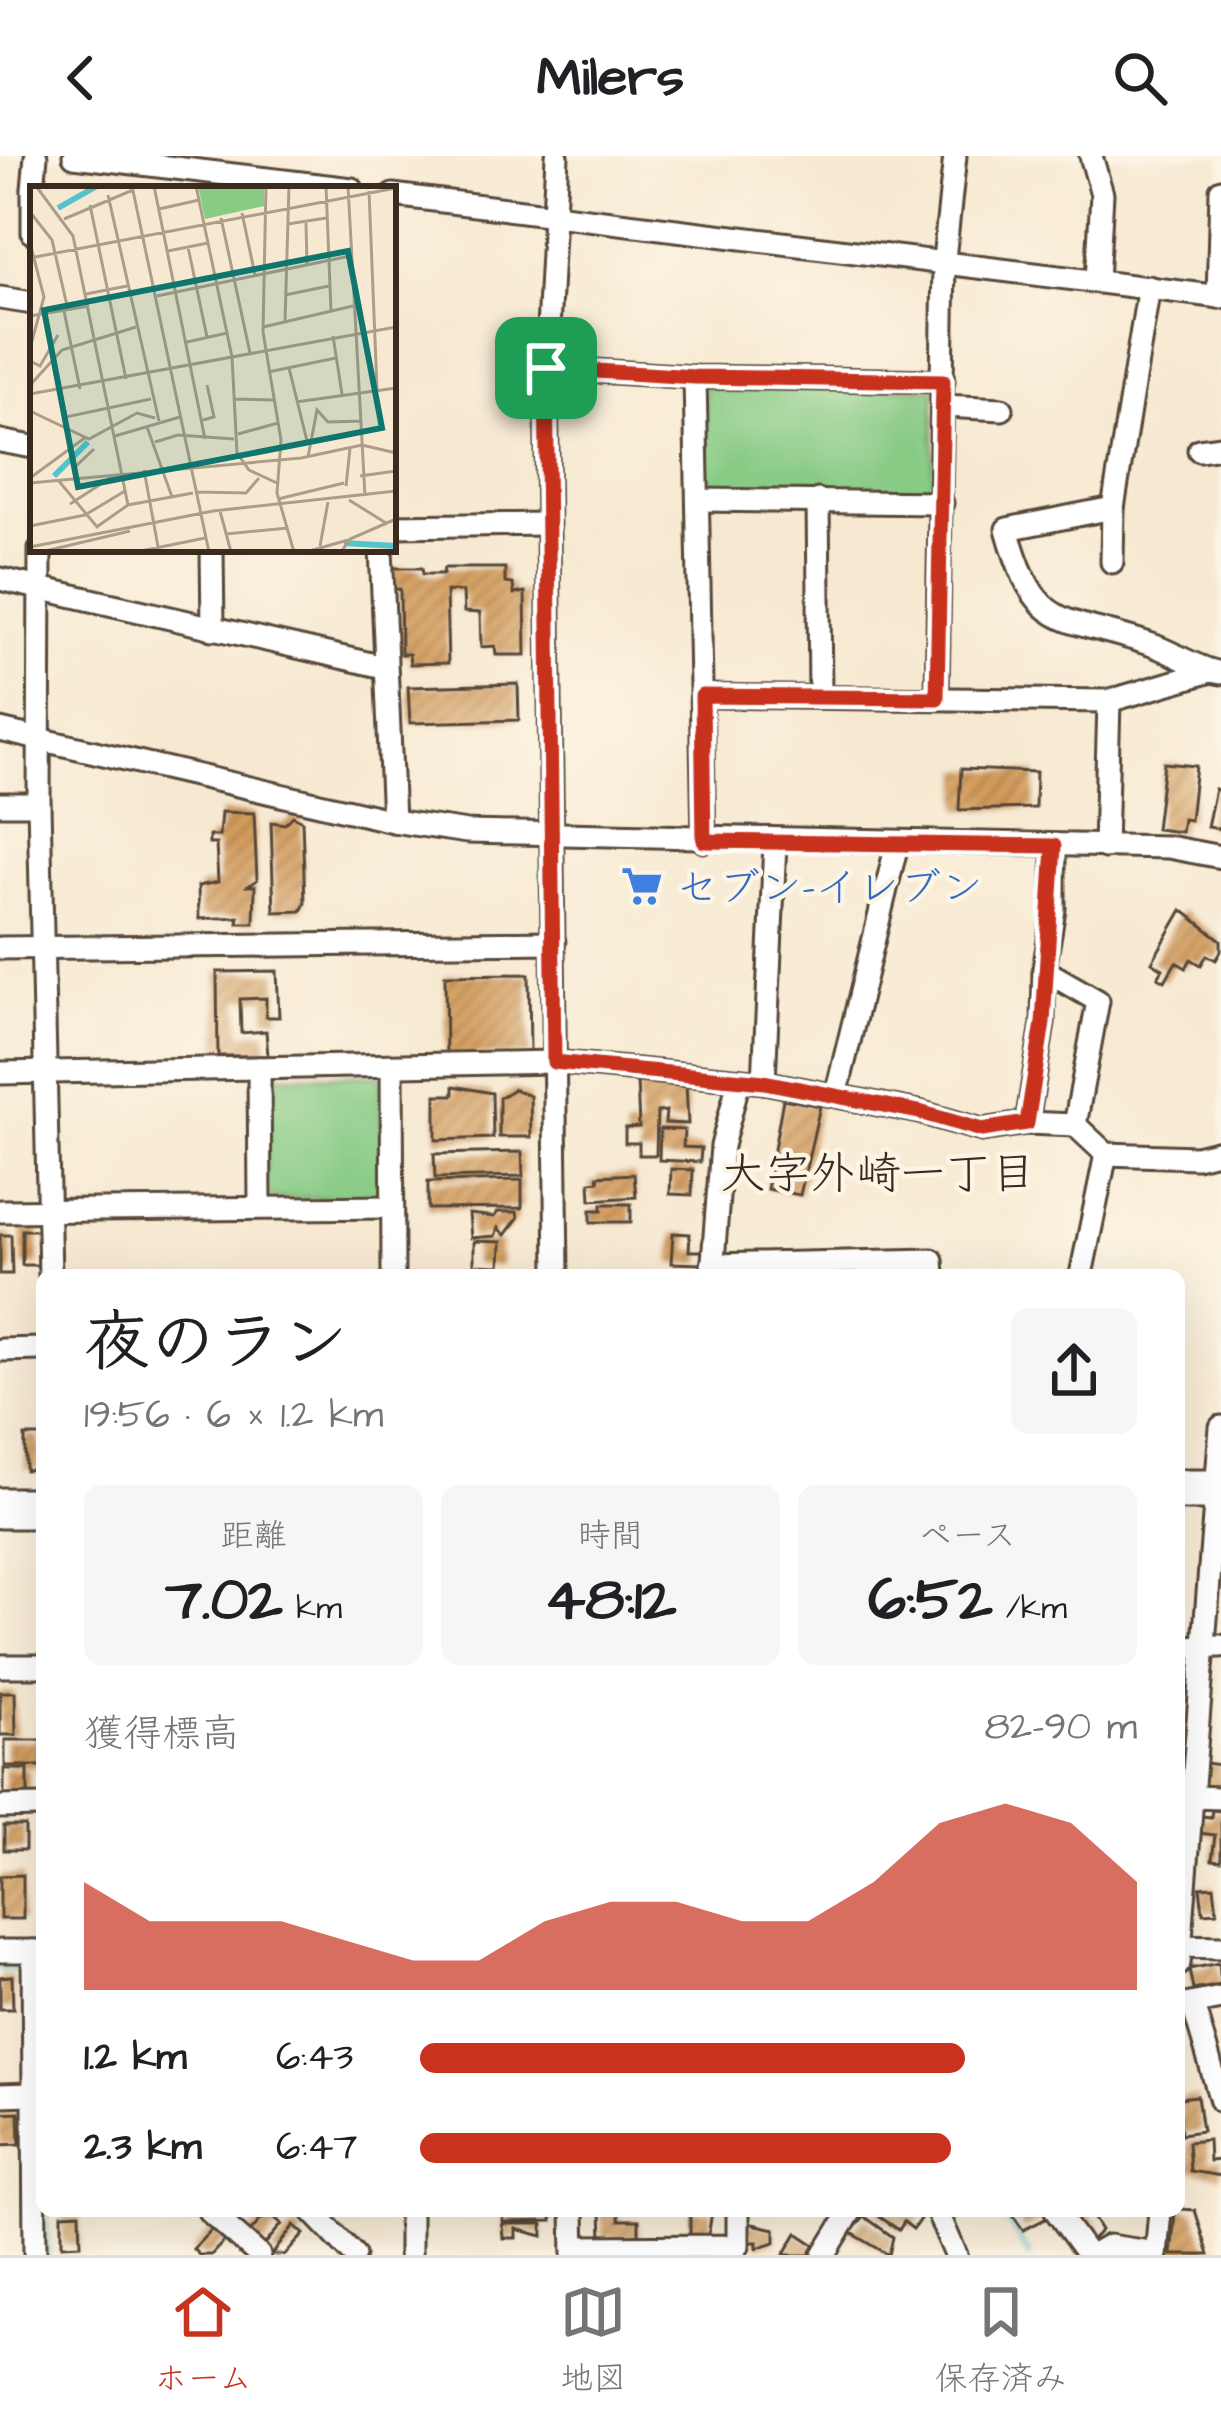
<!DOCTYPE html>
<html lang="ja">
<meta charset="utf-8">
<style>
:root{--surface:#fff;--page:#f6f6f6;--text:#202124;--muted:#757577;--line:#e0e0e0;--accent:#c8321e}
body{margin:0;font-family:"Architects Daughter","Klee One",sans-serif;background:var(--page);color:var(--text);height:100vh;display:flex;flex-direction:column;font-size:45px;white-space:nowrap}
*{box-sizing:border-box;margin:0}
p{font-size:39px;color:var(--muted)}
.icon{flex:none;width:66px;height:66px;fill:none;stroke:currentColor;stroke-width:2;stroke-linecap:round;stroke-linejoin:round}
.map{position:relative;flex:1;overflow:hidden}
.drawer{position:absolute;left:36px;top:1113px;width:1149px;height:948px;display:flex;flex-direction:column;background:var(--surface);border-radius:18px;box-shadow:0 12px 48px #0002}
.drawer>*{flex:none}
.pin{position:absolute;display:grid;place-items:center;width:102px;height:102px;color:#fff;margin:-51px;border-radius:24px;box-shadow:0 6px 18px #0006}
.round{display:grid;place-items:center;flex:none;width:126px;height:126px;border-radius:18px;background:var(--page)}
.head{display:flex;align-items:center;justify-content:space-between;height:204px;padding:0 48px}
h1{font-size:66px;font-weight:800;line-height:90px}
.stats{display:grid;grid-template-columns:repeat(3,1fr);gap:18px;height:204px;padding:12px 48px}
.stats div{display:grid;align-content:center;border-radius:18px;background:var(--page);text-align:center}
.stats b{font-size:60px;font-weight:800}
.stats small{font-size:33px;font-weight:400}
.stats p{font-size:33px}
.chart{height:336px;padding:24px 48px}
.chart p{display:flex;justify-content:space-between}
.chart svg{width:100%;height:216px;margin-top:12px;fill:var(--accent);opacity:.7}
ul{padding:0 48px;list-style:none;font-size:39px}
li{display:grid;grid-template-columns:192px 144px 1fr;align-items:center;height:90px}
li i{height:30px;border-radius:15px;background:var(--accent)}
header{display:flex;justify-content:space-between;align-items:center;height:156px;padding:0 48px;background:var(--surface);font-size:54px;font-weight:800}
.menu{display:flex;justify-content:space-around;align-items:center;height:168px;border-top:3px solid var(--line);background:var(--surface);font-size:33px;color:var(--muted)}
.menu a{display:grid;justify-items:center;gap:6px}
.menu .on{color:var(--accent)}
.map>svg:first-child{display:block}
</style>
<header><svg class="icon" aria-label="back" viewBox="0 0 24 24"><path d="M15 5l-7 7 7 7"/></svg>Milers<svg class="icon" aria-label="search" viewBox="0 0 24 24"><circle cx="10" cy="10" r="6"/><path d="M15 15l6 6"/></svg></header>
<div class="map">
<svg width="1221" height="2099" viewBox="0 0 1221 2099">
<defs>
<pattern id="building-hatch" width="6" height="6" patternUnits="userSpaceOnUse" patternTransform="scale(3)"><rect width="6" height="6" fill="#d39b5b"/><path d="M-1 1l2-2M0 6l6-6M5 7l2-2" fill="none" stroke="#ac7f4b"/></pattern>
</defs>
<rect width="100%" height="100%" fill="#fcf5e5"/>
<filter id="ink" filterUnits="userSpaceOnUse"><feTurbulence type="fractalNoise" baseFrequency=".00833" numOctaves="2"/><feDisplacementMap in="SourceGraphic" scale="24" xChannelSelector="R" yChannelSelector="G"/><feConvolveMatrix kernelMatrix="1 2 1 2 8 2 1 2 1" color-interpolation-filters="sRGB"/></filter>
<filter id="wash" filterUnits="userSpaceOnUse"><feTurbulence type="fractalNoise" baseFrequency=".004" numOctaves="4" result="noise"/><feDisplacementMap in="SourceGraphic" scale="48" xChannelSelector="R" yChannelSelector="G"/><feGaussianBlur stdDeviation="2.7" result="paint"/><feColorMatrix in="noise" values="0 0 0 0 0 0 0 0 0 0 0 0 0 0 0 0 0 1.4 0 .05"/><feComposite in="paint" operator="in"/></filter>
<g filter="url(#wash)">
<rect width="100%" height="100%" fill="#f7e9d1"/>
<g fill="#88cb85" stroke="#627a52" stroke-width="3">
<polygon points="704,230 935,232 933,338 703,335"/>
<polygon points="271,919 381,919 385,1034 379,1041 274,1043 265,1037 264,927"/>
</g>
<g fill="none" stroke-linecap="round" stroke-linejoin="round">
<g stroke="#55c3cb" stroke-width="4.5">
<polyline points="0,1813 21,1813"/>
<polyline points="46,2055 47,2099"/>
<polyline points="1002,2055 1029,2099"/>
</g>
</g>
<g id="blocks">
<g fill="url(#building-hatch)">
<polygon points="392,412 422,412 423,418 443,418 444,412 505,412 505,427 513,428 514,438 525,436 526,499 496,499 495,490 481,491 480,457 464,456 463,436 446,435 448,507 410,508 409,498 401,498 400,433 394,433"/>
<polygon points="518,528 519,564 410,567 408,531"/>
<polygon points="1164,607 1196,610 1190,664 1183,663 1181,676 1156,673"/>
<polygon points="961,613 1036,616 1035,652 959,654"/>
<polygon points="1215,633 1221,635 1221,673 1207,671"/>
<polygon points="221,656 254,657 257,724 248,730 255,730 254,767 238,767 239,761 199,763 198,730 218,726 216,688 209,688 209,680 219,680"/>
<polygon points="293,660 302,665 305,747 301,755 274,756 271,666 285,668"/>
<polygon points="1182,754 1221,784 1221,795 1216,804 1207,799 1201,809 1191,803 1186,812 1176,806 1165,825 1158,821 1163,813 1152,806"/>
<polygon points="277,815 279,861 266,861 266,842 240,843 241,877 266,875 268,900 218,900 217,816"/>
<polygon points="529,818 530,899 446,900 445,819"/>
<polygon points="637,924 686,927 688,968 665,967 666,955 657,956 656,999 639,999 639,987 625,987 625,972 639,971"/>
<polygon points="454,930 492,937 493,982 436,984 436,939 454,939"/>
<polygon points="514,933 530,940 531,981 499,981 499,942"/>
<polygon points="783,943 820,950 800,1039 767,1033"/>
<polygon points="660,973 684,974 683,991 701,992 700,1006 659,1004"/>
<polygon points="522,996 523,1020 435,1022 434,998"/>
<polygon points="671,1013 693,1014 692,1039 670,1038"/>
<polygon points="634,1018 636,1041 591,1044 590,1026 599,1025 598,1020"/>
<polygon points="522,1024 522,1052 428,1053 428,1026"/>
<polygon points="602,1048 631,1048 631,1066 591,1066 591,1054 602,1054"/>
<polygon points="498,1056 517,1056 518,1062 505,1079 498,1072 495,1080 471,1082 469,1058 494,1061"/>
<rect x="22" y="1074" width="17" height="35"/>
<polygon points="673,1077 690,1078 689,1095 702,1095 702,1108 671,1107"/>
<polygon points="0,1079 11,1079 12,1118 0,1118"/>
<polygon points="474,1085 501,1086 500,1110 474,1109"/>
<polygon points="25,1280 40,1280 40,1313 25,1314"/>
<polygon points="0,1536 15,1536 16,1579 0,1579"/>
<rect x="5" y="1584" width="37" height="26"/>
<polygon points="1205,1607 1221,1609 1221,1634 1203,1632"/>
<polygon points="4,1613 28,1613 28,1640 4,1641"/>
<polygon points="1212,1654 1221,1655 1221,1705 1212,1704 1215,1679 1199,1677 1201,1660 1211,1661"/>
<rect x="4" y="1670" width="21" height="24"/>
<polygon points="23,1719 23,1763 0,1763 0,1720"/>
<polygon points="1214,1730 1217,1756 1203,1757 1200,1731"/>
<polygon points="1219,1807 1221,1829 1193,1834 1189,1813"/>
<polygon points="12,1820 13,1853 0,1853 0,1821"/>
<polygon points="1197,1940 1202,1975 1181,1978 1179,1942"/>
<polygon points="19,1956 20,1988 0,1989 0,1957"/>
<polygon points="1208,1984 1209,2005 1221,2004 1221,2020 1190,2015 1188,1986"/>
<polygon points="1181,2053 1195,2054 1209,2099 1171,2099 1175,2056"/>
<polygon points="268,2055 281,2055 275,2062 282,2068 261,2093 246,2081"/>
<polygon points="502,2055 552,2055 552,2065 503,2066"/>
<polygon points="601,2055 619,2055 619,2064 639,2064 639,2082 602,2082"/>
<polygon points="690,2055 712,2055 708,2082 690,2082"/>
<polygon points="871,2055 920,2055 924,2057 913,2073 904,2066 899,2074"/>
<polygon points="1010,2055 1044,2055 1047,2062 1023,2074"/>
<polygon points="1077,2055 1089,2055 1101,2074 1089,2087 1071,2059"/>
<polygon points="80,2057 81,2088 62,2089 62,2058"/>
<polygon points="865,2061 893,2081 889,2099 850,2076"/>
<polygon points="748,2067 775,2073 775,2086 757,2092 757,2086 746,2086"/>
<polygon points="502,2068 543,2068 543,2080 516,2073 516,2082 503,2082"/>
<polygon points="294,2069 304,2078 285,2099 272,2099"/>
<polygon points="215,2070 227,2082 211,2099 199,2099 193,2093"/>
<polygon points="797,2077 815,2089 809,2099 784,2099"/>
</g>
</g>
</g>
<g filter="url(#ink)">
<use href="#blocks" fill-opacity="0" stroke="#574739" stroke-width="3"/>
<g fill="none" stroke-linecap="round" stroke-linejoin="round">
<g stroke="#574739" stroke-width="27">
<g id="minor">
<polyline points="74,0 352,33"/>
<polyline points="557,0 546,212 557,1119"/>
<polyline points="1091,0 1102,38 1097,124"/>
<polyline points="33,33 36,0"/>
<polyline points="33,34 33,77"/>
<polyline points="393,39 1221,141"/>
<path d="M1149 131 1113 352 1007 373C1037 480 1062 458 1152 489 1175 497 1197 513 1221 517"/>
<polyline points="1218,141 1221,34"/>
<polyline points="0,142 33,147"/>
<polyline points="546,212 695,221 943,225"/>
<polyline points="695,221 704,685"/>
<polyline points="943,250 1002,253"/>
<polyline points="0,285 33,291"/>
<polyline points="1199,294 1221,291"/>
<polyline points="698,344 942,347"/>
<polyline points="818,344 820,540"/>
<polyline points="393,370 546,368"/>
<polyline points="40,393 39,648 50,1119"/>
<polyline points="212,393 213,473"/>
<polyline points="381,393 393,665"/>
<polyline points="1112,406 1113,352"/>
<polyline points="0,423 384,511"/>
<polyline points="702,540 1109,545 1211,515"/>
<polyline points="937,542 944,103 955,0"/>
<polyline points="0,574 393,665 467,676 1168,691 1221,701"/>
<polyline points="0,648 39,648"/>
<polyline points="1054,690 1054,753 1044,814 1098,845 1075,969"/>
<polyline points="1105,691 1109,545"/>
<polyline points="0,792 554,786"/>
<polyline points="392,910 393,1119"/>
<polyline points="259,912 260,1051"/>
<polyline points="0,917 554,906 764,926 919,956 982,974 1027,967 1075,969 1106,998 1196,1001 1221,995"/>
<polyline points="764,926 775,687"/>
<polyline points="836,939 897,688"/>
<polyline points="1027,967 1043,867 1044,814"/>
<polyline points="0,1055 392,1051"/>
<polyline points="712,1109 932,1104 933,1119"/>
<polyline points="712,1118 722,990 739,924"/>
<polyline points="1081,1119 1106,998"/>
<polyline points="0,1194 42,1193"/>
<polyline points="1179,1325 1221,1325"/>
<polyline points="0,1343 42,1343"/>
<polyline points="1179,1343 1221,1343"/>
<polyline points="0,1361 42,1361"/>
<polyline points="1179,1491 1221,1490"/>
<polyline points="0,1510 42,1510"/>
<polyline points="1194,1641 1221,1642"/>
<polyline points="0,1651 42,1650"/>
<polyline points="1179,1790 1221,1791"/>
<polyline points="0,1795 42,1795"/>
<polyline points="33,1795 35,2099"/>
<polyline points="1179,1808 1221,1271"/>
<polyline points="1193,1849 1221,1945"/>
<polyline points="1180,1850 1221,1842"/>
<polyline points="0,1939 30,1938"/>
<polyline points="209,2055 259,2099"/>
<polyline points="312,2055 354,2099"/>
<polyline points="410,2055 410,2099"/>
<polyline points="573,2055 574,2099"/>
<polyline points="937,2055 956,2099"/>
<polyline points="1056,2055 1088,2099"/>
<polyline points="574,2091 738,2090 738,2055"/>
<polyline points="824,2099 851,2055"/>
<polyline points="1094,2099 1109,2090 1156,2097"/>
<polyline points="1156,2099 1160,2055"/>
</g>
</g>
<use href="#minor" stroke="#fff" stroke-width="21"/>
</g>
</g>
<g fill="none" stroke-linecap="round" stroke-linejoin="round" filter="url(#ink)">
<g stroke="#fff" stroke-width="24">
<polygon id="route" points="546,212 695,221 943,225 937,542 702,540 704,685 1054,690 1043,867 1027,967 982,974 919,956 764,926 554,906"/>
</g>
<use href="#route" stroke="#c8321e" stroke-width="15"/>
</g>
<defs>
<g id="supermarket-bare" transform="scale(3.24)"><path d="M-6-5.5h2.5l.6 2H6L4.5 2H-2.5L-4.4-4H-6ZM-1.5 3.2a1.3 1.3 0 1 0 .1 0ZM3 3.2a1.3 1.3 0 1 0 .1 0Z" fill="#3f7fe0" stroke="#fcf5e5" stroke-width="2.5" paint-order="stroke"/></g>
</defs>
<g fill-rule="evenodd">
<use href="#supermarket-bare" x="642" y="730"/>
</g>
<g text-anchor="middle" stroke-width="9" stroke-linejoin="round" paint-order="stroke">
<g font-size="42" fill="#366cbe" stroke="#fcf5e5" text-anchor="start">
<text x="676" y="745">セブン-イレブン</text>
</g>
<g font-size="45" fill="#3b2a1e" stroke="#fcf5e5">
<text x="878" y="1032">大字外崎一丁目</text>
</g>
</g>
<g transform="translate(30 30)">
<rect width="366" height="366" fill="#f7e9d1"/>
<path d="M168 0H234V20L175 33Z" fill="#88cb85"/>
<path fill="none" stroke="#55c3cb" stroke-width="6" d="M28 22 67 0M24 290 58 256M314 357 366 360"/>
<path fill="none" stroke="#ac9d89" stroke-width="3" d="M6 0 43 50 98 319M102 0 179 366M124 0 175 253M166 0 202 171 207 267 219 284 247 297M236 0 233 146 251 254 247 307 264 366M296 0 301 125M318 0 335 310M339 5 347 203M78 9 129 235M60 19 96 193M129 23 169 14M0 26 22 54 38 124M212 27 225 89M191 32 220 167M34 33 103 4M276 37 277 78M258 38 296 32M0 57 14 111 0 162M158 61 177 151M138 65 178 57M0 72 366 2M56 108 97 100M255 109 299 100M127 110 320 70M34 125 50 203M0 130 59 120M255 135 259 0M233 141 323 120M303 150 312 208M157 156 197 147M0 175 10 180 28 149M259 182 277 255M238 186 306 172M31 207 36 231 121 213M0 208 366 141M205 213 243 214M266 216 366 202M0 224 2 197 32 164 106 141M0 225 59 253 107 227 125 232M173 234 184 231 177 199M117 241 142 311M208 248 248 237M85 250 150 231M125 256 148 249 204 253M278 271 287 224 298 236 331 235M114 284 129 366M330 290 366 285M0 292 56 251M47 292 44 282 64 263M28 294 68 342M0 297 271 272 332 259 366 267M316 300 320 262M167 306 216 307 229 292M248 313 314 297M319 314 356 337M40 318 82 291M190 325 201 366M0 340 55 329 95 305M68 340 98 319 163 307M196 348 258 342M290 360 298 316M0 361 183 325 366 305M11 366 100 345M106 366 175 352M276 366 318 354M311 366 320 353 366 333"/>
<path fill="#0f766e" fill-opacity="0.15" stroke="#0f766e" stroke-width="6" d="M318 65 352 242 48 301 14 124Z"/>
<rect width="366" height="366" fill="none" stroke="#3b2a1e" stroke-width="6"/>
</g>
</svg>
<div class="pin" style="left:546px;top:212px;background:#1e9e55"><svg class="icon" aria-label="arrive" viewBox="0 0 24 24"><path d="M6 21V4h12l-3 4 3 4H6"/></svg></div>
<section class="drawer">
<div class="head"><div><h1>夜のラン</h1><p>19:56 · 6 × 1.2 km</p></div><a class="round"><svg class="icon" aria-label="share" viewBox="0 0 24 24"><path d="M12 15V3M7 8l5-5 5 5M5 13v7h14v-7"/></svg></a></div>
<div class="stats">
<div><p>距離</p><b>7.02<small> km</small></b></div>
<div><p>時間</p><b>48:12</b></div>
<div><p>ペース</p><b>6:52<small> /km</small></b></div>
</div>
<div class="chart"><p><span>獲得標高</span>82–90 m</p>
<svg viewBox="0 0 160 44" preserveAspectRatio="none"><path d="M0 44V22L10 30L20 30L30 30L40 34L50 38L60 38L70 30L80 26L90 26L100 30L110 30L120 22L130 10L140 6L150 10L160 22V44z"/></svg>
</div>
<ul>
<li><b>1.2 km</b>6:43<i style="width:76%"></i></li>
<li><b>2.3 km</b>6:47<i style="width:74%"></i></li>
</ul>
</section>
</div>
<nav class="menu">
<a class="on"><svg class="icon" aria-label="home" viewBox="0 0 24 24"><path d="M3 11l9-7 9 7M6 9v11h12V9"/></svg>ホーム</a>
<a><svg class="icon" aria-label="map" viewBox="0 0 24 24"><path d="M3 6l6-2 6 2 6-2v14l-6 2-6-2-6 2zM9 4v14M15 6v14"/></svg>地図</a>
<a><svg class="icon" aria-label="saved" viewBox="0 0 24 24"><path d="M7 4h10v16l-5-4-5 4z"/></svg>保存済み</a>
</nav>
